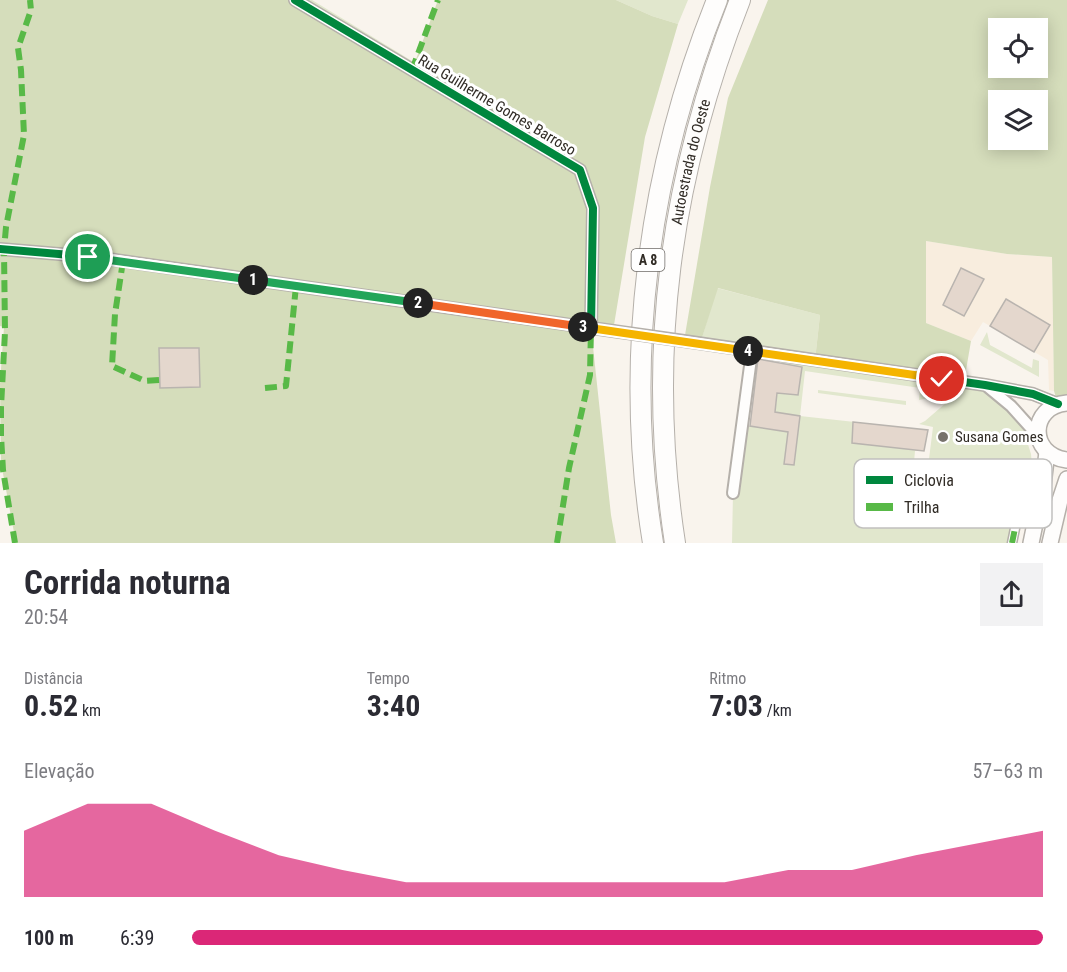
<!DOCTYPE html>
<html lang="pt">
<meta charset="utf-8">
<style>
:root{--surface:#fff;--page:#f2f2f3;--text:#2b2b33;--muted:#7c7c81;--accent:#db2777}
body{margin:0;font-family:"Roboto Condensed",sans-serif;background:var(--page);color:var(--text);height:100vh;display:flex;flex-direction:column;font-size:22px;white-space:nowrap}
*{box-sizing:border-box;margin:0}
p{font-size:20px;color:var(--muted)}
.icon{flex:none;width:33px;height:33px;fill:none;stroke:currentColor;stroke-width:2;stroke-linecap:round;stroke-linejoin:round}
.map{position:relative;height:543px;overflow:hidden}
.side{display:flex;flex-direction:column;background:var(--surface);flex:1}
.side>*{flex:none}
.buttons{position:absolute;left:988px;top:18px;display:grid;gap:12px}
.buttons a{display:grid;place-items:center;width:60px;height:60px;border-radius:0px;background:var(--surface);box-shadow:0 3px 15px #0003;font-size:30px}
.pin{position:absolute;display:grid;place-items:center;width:51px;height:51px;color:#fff;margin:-26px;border:3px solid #fff;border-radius:50%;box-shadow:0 2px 6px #0007}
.km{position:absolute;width:30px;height:30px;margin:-15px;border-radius:50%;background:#222;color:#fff;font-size:16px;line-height:30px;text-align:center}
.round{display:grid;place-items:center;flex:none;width:63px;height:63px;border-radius:0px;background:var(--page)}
.overview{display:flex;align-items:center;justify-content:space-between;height:102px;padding:0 24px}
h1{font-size:33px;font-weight:700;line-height:45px}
.stats{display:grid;grid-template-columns:repeat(3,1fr);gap:9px;height:102px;padding:6px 24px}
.stats div{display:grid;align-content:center}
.stats b{font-size:30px;font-weight:700}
.stats small{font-size:16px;font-weight:400}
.stats p{font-size:16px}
.chart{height:168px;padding:12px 24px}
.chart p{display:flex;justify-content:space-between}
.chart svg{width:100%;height:108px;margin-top:6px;fill:var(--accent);opacity:.7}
ul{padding:0 24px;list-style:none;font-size:20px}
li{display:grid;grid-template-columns:96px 72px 1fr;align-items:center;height:45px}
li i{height:15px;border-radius:8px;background:var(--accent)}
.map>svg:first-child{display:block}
</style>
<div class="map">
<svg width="1067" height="543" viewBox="0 0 1067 543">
<rect width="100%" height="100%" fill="#f9f4ed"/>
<polygon fill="#f8edde" points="926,241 1007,254 1052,257 1054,391 1049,390 1048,360 983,322 971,341 926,323"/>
<g fill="#e1e7cd">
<polygon points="295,0 312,0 417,64 415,72"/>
<polygon points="616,0 688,0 678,24 652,16"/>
<polygon points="717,288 820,315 815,360 933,378 932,389 929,398 919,400 920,388 805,371 800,416 775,412 782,356 700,344"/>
<polygon points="987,332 990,345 1032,368 1033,359 1039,361 1039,377 980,345"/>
<polygon points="956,381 985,385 1034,432 1024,432 1031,454 1033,477 1025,477 1012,543 732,543 733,493 742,425 788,432 784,464 794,465 800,416 928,430 924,451 915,451 914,462 923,462 929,459 933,427 919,424 925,421 954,396"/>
<polygon points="818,390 906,401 906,405 818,393"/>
</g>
<g fill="#d5ddbb" fill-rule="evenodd">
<polygon points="0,0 295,0 412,70 438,0 616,0 652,16 678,24 645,137 613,331 591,328 611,515 616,543 16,543 1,463 0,383 4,327 0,326"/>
<path d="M768 0H1067V403L1058 404 1054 391 1052 257 1007 254 926 241V323L971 341 964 382 815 360 820 315 718 288 700 344 684 341 710 187 728 98ZM999 28H1038V68H999ZM999 100H1038V140H999Z"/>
</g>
<g fill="#e4d7cd" stroke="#b9b4af" stroke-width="1.5">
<polygon points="961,268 984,279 964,316 943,305"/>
<polygon points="1006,299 1050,325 1034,352 990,326"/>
<polygon points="159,348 199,348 200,387 160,388"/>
<polygon points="758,359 802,367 798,395 777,393 775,412 800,416 794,465 784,464 788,432 750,426"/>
<polygon points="853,422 928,430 924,451 852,443"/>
</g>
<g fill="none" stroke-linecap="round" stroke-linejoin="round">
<g stroke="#b5b0aa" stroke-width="11">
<polyline id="pedestrian" points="1012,543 1019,509"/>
</g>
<g stroke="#b5b0aa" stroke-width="14">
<g id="minor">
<polyline points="295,0 580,170 593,208 591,328"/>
<polyline points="0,249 94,257 613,331"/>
<polyline points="684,341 985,385 1033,394 1058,404"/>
<polyline points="988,387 1011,406 1038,436"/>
<polyline points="733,493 752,351"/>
</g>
</g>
<g stroke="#b5b0aa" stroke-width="18">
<g id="secondary">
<path d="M1067 403C1029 406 1028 455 1067 460"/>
<polyline points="1031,543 1043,485 1047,452"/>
<polyline points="1050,543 1060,500 1067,479"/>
</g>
</g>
<g stroke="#b5b0aa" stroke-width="22">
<g id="motorway">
<path d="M653 543C623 360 648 171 717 0"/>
<path id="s1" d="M675 543C646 354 670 178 740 0"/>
</g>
</g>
<use href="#pedestrian" stroke="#fefdfc" stroke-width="8"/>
<use href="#minor" stroke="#fefdfc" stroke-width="10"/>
<use href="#secondary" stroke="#fefdfc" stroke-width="15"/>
<use href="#motorway" stroke="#fefdfc" stroke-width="20"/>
<g stroke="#b5b0aa" stroke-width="14" stroke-linecap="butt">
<polyline id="minor-bridge" points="613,331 684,341"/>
</g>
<use href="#minor-bridge" stroke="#fefdfc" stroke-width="10"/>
<g stroke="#58b947" stroke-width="6" stroke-dasharray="12 6" stroke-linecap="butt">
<polyline points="412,70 438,0"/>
<polyline points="123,261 115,314 112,366 145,381 160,380"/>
<polyline points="265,388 286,386 296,286"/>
<polyline points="15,543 3,470 1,436 1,407 5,332 4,250 6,227 24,135 21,70 18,48 31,10 30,0"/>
<polyline points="557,543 569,468 590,375 591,328"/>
<polyline points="1012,543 1019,509"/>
</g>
<g stroke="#fff" stroke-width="11">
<g id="cycleway">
<polyline points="295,0 580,170 593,208 591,328"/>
<polyline points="0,249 94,257 985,385 1033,394 1058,404"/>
</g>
</g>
<use href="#cycleway" stroke="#00873e" stroke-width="8"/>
</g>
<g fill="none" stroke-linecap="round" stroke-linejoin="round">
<g stroke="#fff" stroke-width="12">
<polyline id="split-1" points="88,257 253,280"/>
</g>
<g stroke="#fff" stroke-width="12">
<polyline id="split-2" points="253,280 418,303"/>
</g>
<g stroke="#fff" stroke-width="12">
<polyline id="split-3" points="418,303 583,327"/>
</g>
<g stroke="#fff" stroke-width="12">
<polyline id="split-4" points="583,327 748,351"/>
</g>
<g stroke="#fff" stroke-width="12">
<polyline id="split-5" points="748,351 942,379"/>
</g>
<use href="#split-1" stroke="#22a559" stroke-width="8"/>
<use href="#split-2" stroke="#22a559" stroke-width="8"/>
<use href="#split-3" stroke="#f0652b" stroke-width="8"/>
<use href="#split-4" stroke="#f5b400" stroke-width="8"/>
<use href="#split-5" stroke="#f5b400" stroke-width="8"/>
</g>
<circle fill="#77726c" stroke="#fff" stroke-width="2" cx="943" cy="437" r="6"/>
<g text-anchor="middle" stroke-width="6" stroke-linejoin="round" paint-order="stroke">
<rect fill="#fff" stroke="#6f6b67" stroke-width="1.5" x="631.5" y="249" width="33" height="22" rx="4.5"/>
<g font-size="14" font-weight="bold" fill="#312c26">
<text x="648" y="265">A 8</text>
</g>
<g font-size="15" fill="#312c26" stroke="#fff">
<text transform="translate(497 105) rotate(31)" y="5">Rua Guilherme Gomes Barroso</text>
<text dy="5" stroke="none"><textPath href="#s1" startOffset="384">Autoestrada do Oeste</textPath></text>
</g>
<g font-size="15" fill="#312c26" stroke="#fff" text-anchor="start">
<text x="955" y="442">Susana Gomes</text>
</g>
</g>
<rect x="854" y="459" width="198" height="69" rx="9" fill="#fff" stroke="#c1c0be" stroke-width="1.5"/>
<rect x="866" y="476" width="27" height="8" fill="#00873e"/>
<rect x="866" y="503" width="27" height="8" fill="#58b947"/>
<g font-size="16" fill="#312c26">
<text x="904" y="486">Ciclovia</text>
<text x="904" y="513">Trilha</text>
</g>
</svg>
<div class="buttons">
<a><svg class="icon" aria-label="locate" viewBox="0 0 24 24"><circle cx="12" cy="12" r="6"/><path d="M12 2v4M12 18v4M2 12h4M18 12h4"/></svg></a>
<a><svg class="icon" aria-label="layers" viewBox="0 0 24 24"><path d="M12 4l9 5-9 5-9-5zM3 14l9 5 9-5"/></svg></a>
</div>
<div class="pin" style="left:88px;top:257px;background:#1e9e55"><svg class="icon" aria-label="arrive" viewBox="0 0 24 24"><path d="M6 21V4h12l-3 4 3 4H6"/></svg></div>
<div class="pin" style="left:942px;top:379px;background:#d93025"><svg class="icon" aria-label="check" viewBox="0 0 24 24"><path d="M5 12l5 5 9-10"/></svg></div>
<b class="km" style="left:253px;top:280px">1</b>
<b class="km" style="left:418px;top:303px">2</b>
<b class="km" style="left:583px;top:327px">3</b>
<b class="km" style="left:748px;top:351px">4</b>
</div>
<section class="side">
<div class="overview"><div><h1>Corrida noturna</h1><p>20:54</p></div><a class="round"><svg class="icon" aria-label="share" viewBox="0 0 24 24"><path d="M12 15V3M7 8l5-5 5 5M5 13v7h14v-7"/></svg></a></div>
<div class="stats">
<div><p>Distância</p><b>0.52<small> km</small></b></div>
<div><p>Tempo</p><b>3:40</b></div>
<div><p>Ritmo</p><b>7:03<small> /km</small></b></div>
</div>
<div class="chart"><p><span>Elevação</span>57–63 m</p>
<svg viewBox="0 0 160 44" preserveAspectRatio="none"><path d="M0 44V17L10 6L20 6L30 17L40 27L50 33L60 38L70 38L80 38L90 38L100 38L110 38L120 33L130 33L140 27L150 22L160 17V44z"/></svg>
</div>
<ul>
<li><b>100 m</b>6:39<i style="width:100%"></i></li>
</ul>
</section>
